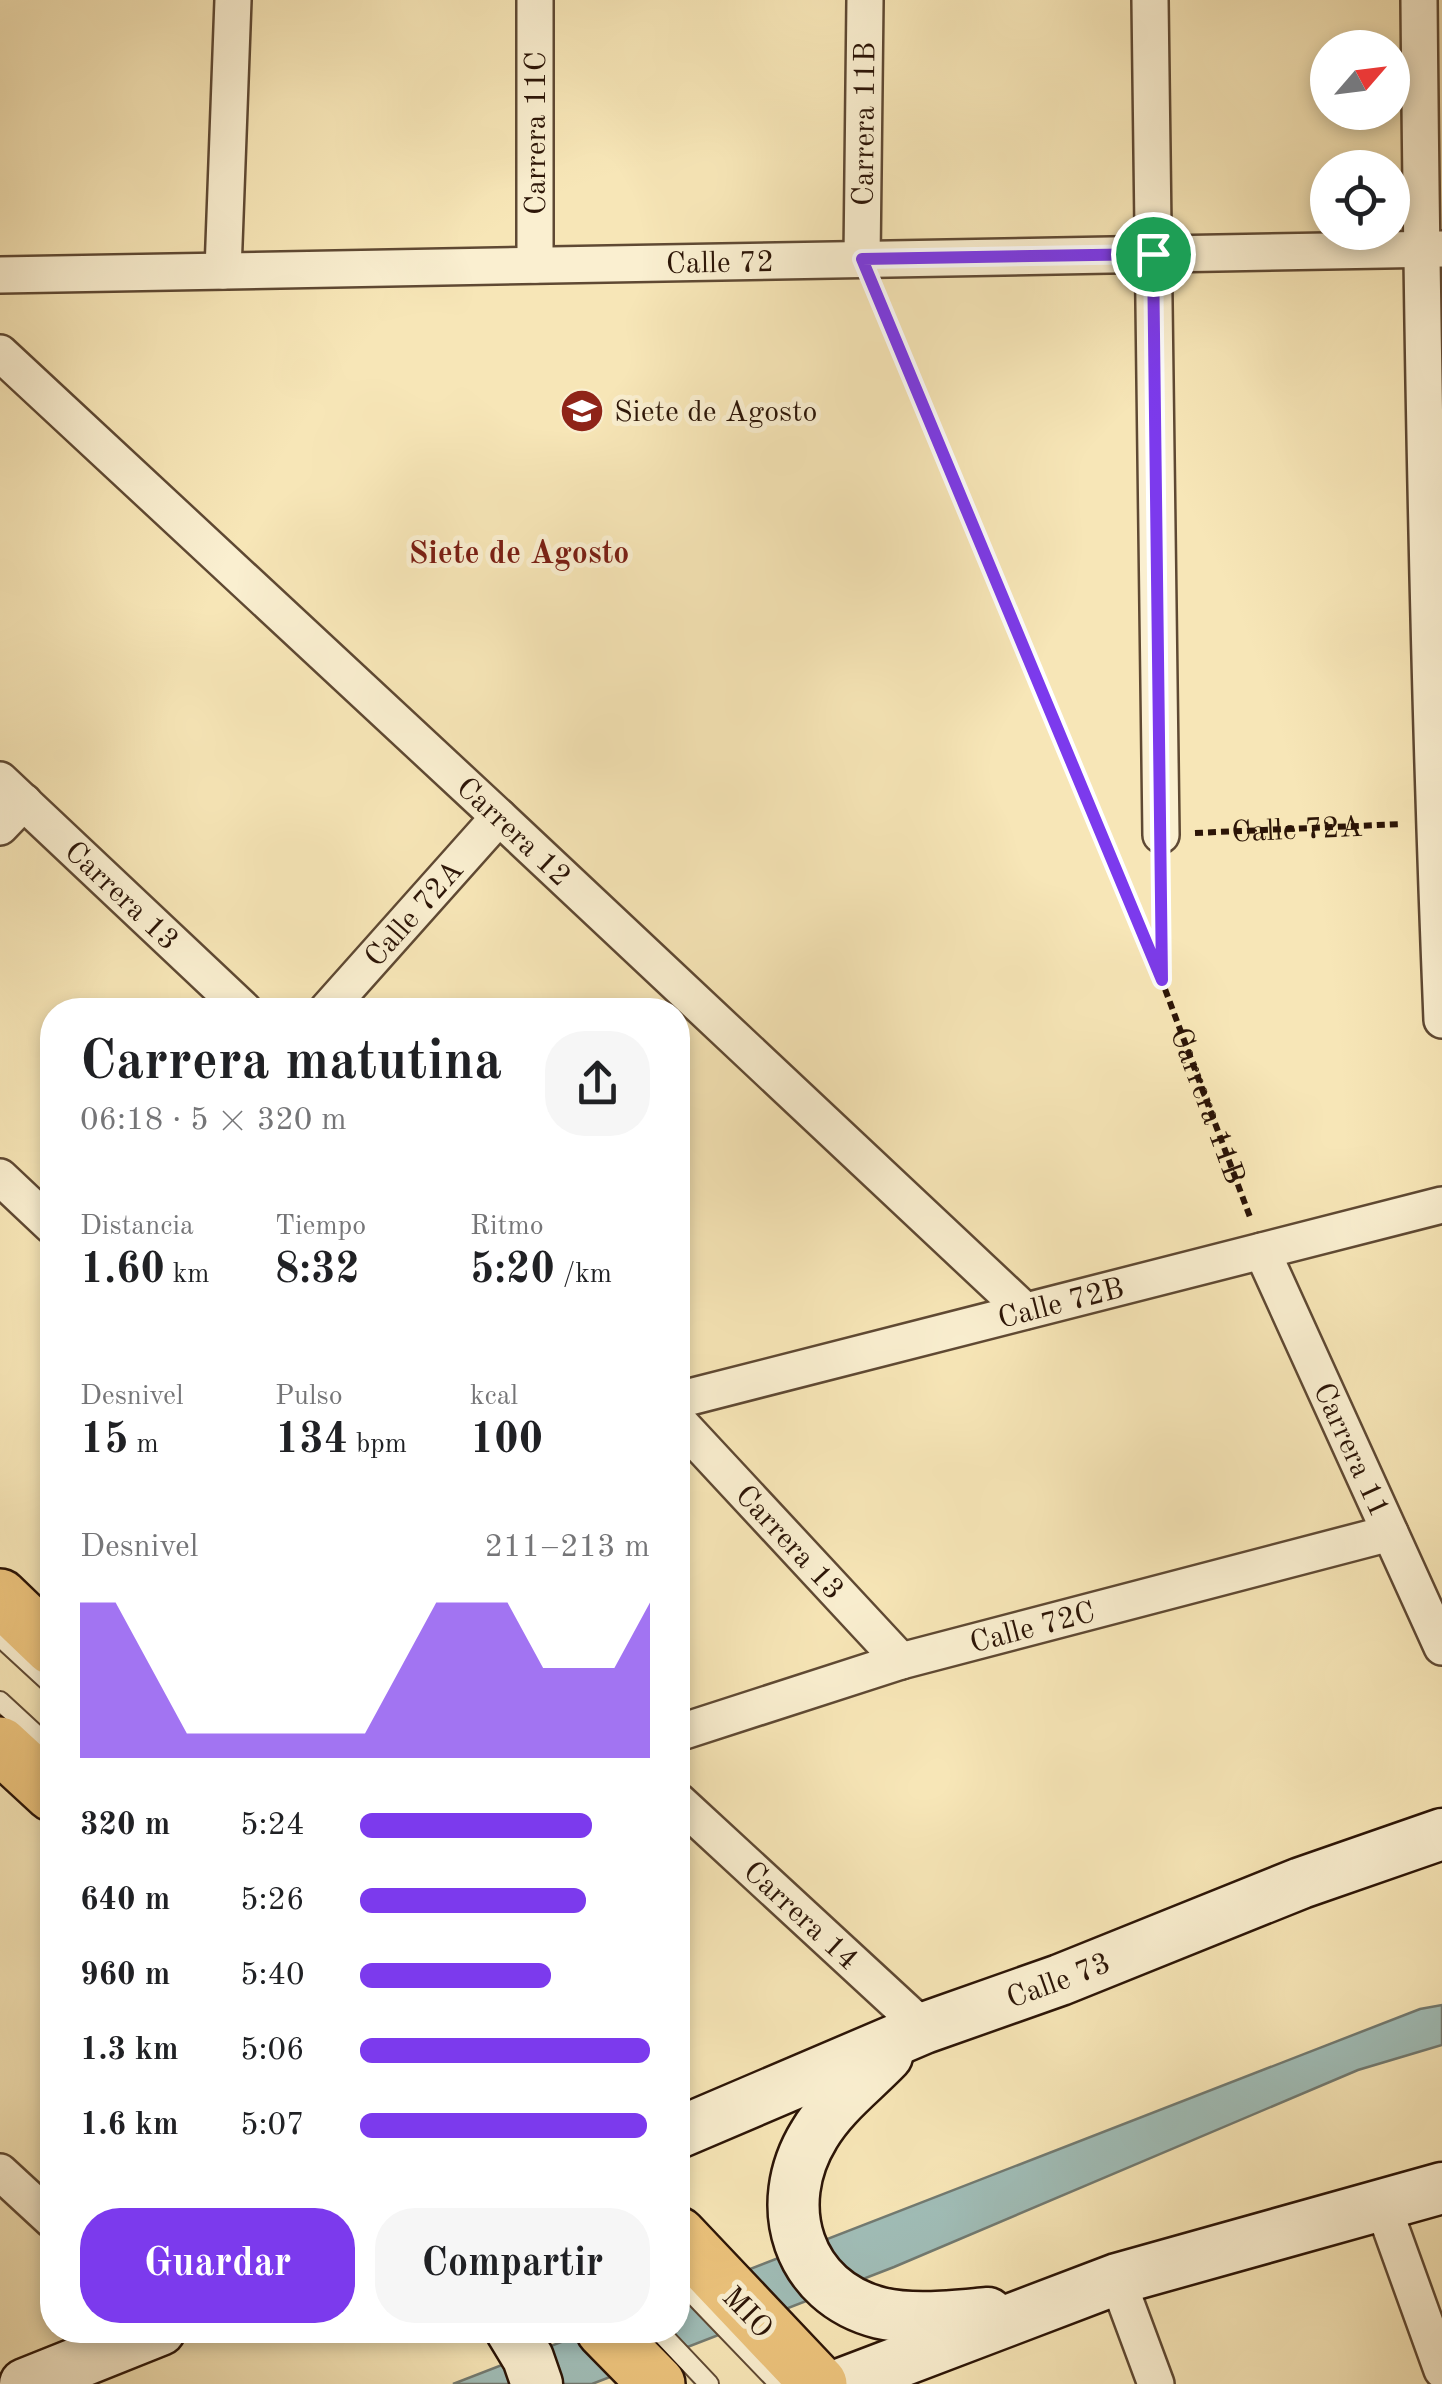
<!DOCTYPE html>
<html lang="es">
<meta charset="utf-8">
<style>
:root{--surface:#fff;--page:#f6f6f6;--text:#202124;--muted:#757577;--accent:#7c3aed}
body{margin:0;font-family:"Old Standard TT",serif;background:var(--page);color:var(--text);height:100vh;display:flex;flex-direction:column;font-size:38px;white-space:nowrap}
*{box-sizing:border-box;margin:0}
p{font-size:32px;color:var(--muted)}
.icon{flex:none;width:55px;height:55px;fill:none;stroke:currentColor;stroke-width:2;stroke-linecap:round;stroke-linejoin:round}
.map{position:relative;flex:1;overflow:hidden}
.side{position:absolute;left:40px;top:998px;width:650px;height:1345px;display:flex;flex-direction:column;background:var(--surface);border-radius:40px;box-shadow:0 5px 15px #0003}
.side>*{flex:none}
.needle{width:65px;rotate:62deg}
.buttons{position:absolute;left:1310px;top:30px;display:grid;gap:20px}
.buttons a{display:grid;place-items:center;width:100px;height:100px;border-radius:50%;background:var(--surface);box-shadow:0 5px 15px #0003;font-size:50px}
.pin{position:absolute;display:grid;place-items:center;width:85px;height:85px;color:#fff;margin:-42px;border:5px solid #fff;border-radius:50%;box-shadow:0 2px 10px #0007}
.round{display:grid;place-items:center;flex:none;width:105px;height:105px;border-radius:40px;background:var(--page)}
.overview{display:flex;align-items:center;justify-content:space-between;height:170px;padding:0 40px}
h1{font-size:55px;font-weight:600;line-height:75px}
.stats{display:grid;grid-template-columns:repeat(3,1fr);gap:15px;height:170px;padding:10px 40px}
.stats div{display:grid;align-content:center}
.stats b{font-size:42px;font-weight:600}
.stats small{font-size:28px;font-weight:400}
.stats p{font-size:28px}
.chart{height:280px;padding:20px 40px}
.chart p{display:flex;justify-content:space-between}
.chart svg{width:100%;height:180px;margin-top:10px;fill:var(--accent);opacity:.7}
.primary-button{display:flex;gap:20px;margin-top:auto;padding:20px 40px}
.primary-button a{flex:1;height:115px;border-radius:40px;background:var(--accent);color:#fff;font-size:40px;font-weight:600;line-height:115px;text-align:center}
.primary-button a+a{background:var(--page);color:var(--text)}
ul{padding:0 40px;list-style:none;font-size:32px}
li{display:grid;grid-template-columns:160px 120px 1fr;align-items:center;height:75px}
li i{height:25px;border-radius:12px;background:var(--accent)}
.map>svg:first-child{display:block}
</style>
<div class="map">
<svg width="1442" height="2384" viewBox="0 0 1442 2384">
<rect width="100%" height="100%" fill="#f7e6b7"/>
<filter id="stains"><feTurbulence type="fractalNoise" baseFrequency=".002" numOctaves="4"/><feColorMatrix values="0 0 0 0 .2 0 0 0 0 .09 0 0 0 0 .02 0 0 0 .5 -.17"/></filter>
<radialGradient id="worn" r=".72"><stop offset=".6" stop-color="#630" stop-opacity="0"/><stop offset="1" stop-color="#630" stop-opacity=".3"/></radialGradient>
<polygon fill="#a0bdb7" stroke="#727a71" stroke-width="2.5" points="1442,2005 1442,2045 1358,2070 894,2267 592,2384 453,2384 592,2330 678,2330 678,2297 1420,2009"/>
<g fill="none" stroke-linecap="round" stroke-linejoin="round">
<g stroke="#5f4933" stroke-width="22">
<g id="lane">
<polyline points="0,1637 52,1685"/>
<polyline points="0,1701 52,1749"/>
<polyline points="678,2279 779,2384"/>
<polyline points="658,2330 709,2384"/>
</g>
</g>
<g stroke="#5f4933" stroke-width="40">
<g id="street">
<polyline points="535,0 535,265"/>
<polyline points="1150,0 1161,835"/>
<path d="M1419 0C1422 340 1428 680 1442 1020"/>
<path id="s3" d="M862 259 865 0"/>
<polyline points="223,271 233,0"/>
<path id="s4" d="M0 275 1442 249"/>
<path id="s5" d="M0 353 499 817 1025 1311"/>
<path id="s6" d="M0 780 244 1010"/>
<polyline points="0,827 24,802"/>
<path id="s7" d="M327 1010 499 817"/>
<polyline points="0,1177 52,1226"/>
<path id="s8" d="M1262 1251 1442 1647"/>
<path id="s9" d="M678 1400 1442 1205"/>
<path id="s10" d="M678 1421 901 1661"/>
<path id="s11" d="M678 1733 901 1661 1390 1533"/>
<path id="s12" d="M678 1801 924 2028"/>
<polyline points="0,2172 52,2220"/>
<polyline points="1382,2204 1442,2370"/>
<polyline points="1117,2279 1156,2384"/>
</g>
</g>
<g stroke="#2c1507" stroke-width="55">
<g id="secondary">
<path d="M887 2056C862 2082 832 2104 814 2135 771 2205 797 2292 880 2313 914 2321 953 2316 988 2313"/>
<path id="s13" d="M678 2133 924 2028 1060 1980 1301 1883 1442 1834"/>
<polyline points="511,2330 528,2358 537,2384"/>
<polyline points="25,2384 160,2330"/>
<polyline points="841,2384 1117,2279 1442,2188"/>
</g>
</g>
<g stroke="#2c1507" stroke-width="60">
<g id="primary">
<polyline points="0,1597 52,1647"/>
<polyline points="0,1745 52,1793"/>
<polyline points="678,2235 819,2384"/>
<polyline points="604,2330 657,2384"/>
</g>
</g>
<g stroke="#2c1507" stroke-width="6" stroke-dasharray="8 5" stroke-linecap="butt">
<path id="s1" d="M876 293 1162 981 1250 1217"/>
<path id="s2" d="M1195 833 1402 824"/>
<polyline points="1161,868 1162,975"/>
</g>
<use href="#lane" stroke="#faefd0" stroke-width="18"/>
<use href="#street" stroke="#faefd0" stroke-width="35"/>
<use href="#secondary" stroke="#faefd0" stroke-width="50"/>
<use href="#primary" stroke="#ecc37c" stroke-width="55"/>
</g>
<g fill="none" stroke-linecap="round" stroke-linejoin="round">
<g stroke="#fff" stroke-width="20">
<polygon id="route" points="1153,254 1162,980 862,259"/>
</g>
<use href="#route" stroke="#7c3aed" stroke-width="12"/>
</g>
<defs>
<g id="school-disc" transform="scale(2.25)"><circle r="9.5" fill="#8f2418" stroke="#faefd0"/><path d="M0-5L7-2L0 1L-7-2ZM-4 1L0 2.5L4 1V4Q0 6-4 4Z" fill="#fff"/></g>
</defs>
<g fill-rule="evenodd">
<use href="#school-disc" x="582" y="411"/>
</g>
<g text-anchor="middle" stroke-width="10" stroke-linejoin="round" paint-order="stroke">
<g font-size="30" fill="#2c1507" stroke="#faefd0">
<text dy="10" stroke="none"><textPath href="#s3" startOffset="135">Carrera 11B</textPath></text>
<text transform="translate(535 133) rotate(-90)" y="10">Carrera 11C</text>
<text dy="10" stroke="none"><textPath href="#s4" startOffset="720">Calle 72</textPath></text>
<text dy="10" stroke="none"><textPath href="#s2" startOffset="102">Calle 72A</textPath></text>
<text dy="10" stroke="none"><textPath href="#s5" startOffset="702">Carrera 12</textPath></text>
<text dy="10" stroke="none"><textPath href="#s6" startOffset="168">Carrera 13</textPath></text>
<text dy="10" stroke="none"><textPath href="#s7" startOffset="130">Calle 72A</textPath></text>
<text dy="10" stroke="none"><textPath href="#s1" startOffset="878">Carrera 11B</textPath></text>
<text dy="10" stroke="none"><textPath href="#s9" startOffset="395">Calle 72B</textPath></text>
<text dy="10" stroke="none"><textPath href="#s8" startOffset="218">Carrera 11</textPath></text>
<text dy="10" stroke="none"><textPath href="#s10" startOffset="165">Carrera 13</textPath></text>
<text dy="10" stroke="none"><textPath href="#s11" startOffset="370">Calle 72C</textPath></text>
<text dy="10" stroke="none"><textPath href="#s12" startOffset="168">Carrera 14</textPath></text>
<text dy="10" stroke="none"><textPath href="#s13" startOffset="410">Calle 73</textPath></text>
<text transform="translate(748 2312) rotate(46)" y="10">MIO</text>
</g>
<g font-size="30" fill="#2c1507" stroke="#faefd0" text-anchor="start">
<text x="614" y="421">Siete de Agosto</text>
</g>
<g font-size="32" font-weight="bold" fill="#7a1f14" stroke="#faefd0">
<text x="519" y="563">Siete de Agosto</text>
</g>
</g>
<rect width="100%" height="100%" filter="url(#stains)"/>
<rect width="100%" height="100%" fill="url(#worn)"/>
</svg>
<div class="buttons">
<a><svg class="needle" viewBox="-14 -14 28 28"><path d="M0-13l5 13h-10z" fill="#e53935"/><path d="M0 13l5-13h-10z" fill="#757577"/></svg></a>
<a><svg class="icon" aria-label="locate" viewBox="0 0 24 24"><circle cx="12" cy="12" r="6"/><path d="M12 2v4M12 18v4M2 12h4M18 12h4"/></svg></a>
</div>
<div class="pin" style="left:1153px;top:254px;background:#1e9e55"><svg class="icon" aria-label="arrive" viewBox="0 0 24 24"><path d="M6 21V4h12l-3 4 3 4H6"/></svg></div>
<section class="side">
<div class="overview"><div><h1>Carrera matutina</h1><p>06:18 · 5 × 320 m</p></div><a class="round"><svg class="icon" aria-label="share" viewBox="0 0 24 24"><path d="M12 15V3M7 8l5-5 5 5M5 13v7h14v-7"/></svg></a></div>
<div class="stats">
<div><p>Distancia</p><b>1.60<small> km</small></b></div>
<div><p>Tiempo</p><b>8:32</b></div>
<div><p>Ritmo</p><b>5:20<small> /km</small></b></div>
</div>
<div class="stats">
<div><p>Desnivel</p><b>15<small> m</small></b></div>
<div><p>Pulso</p><b>134<small> bpm</small></b></div>
<div><p>kcal</p><b>100</b></div>
</div>
<div class="chart"><p><span>Desnivel</span>211–213 m</p>
<svg viewBox="0 0 160 44" preserveAspectRatio="none"><path d="M0 44V6L10 6L20 22L30 38L40 38L50 38L60 38L70 38L80 38L90 22L100 6L110 6L120 6L130 22L140 22L150 22L160 6V44z"/></svg>
</div>
<ul>
<li><b>320 m</b>5:24<i style="width:80%"></i></li>
<li><b>640 m</b>5:26<i style="width:78%"></i></li>
<li><b>960 m</b>5:40<i style="width:66%"></i></li>
<li><b>1.3 km</b>5:06<i style="width:100%"></i></li>
<li><b>1.6 km</b>5:07<i style="width:99%"></i></li>
</ul>
<div class="primary-button"><a>Guardar</a><a>Compartir</a></div>
</section>
</div>
